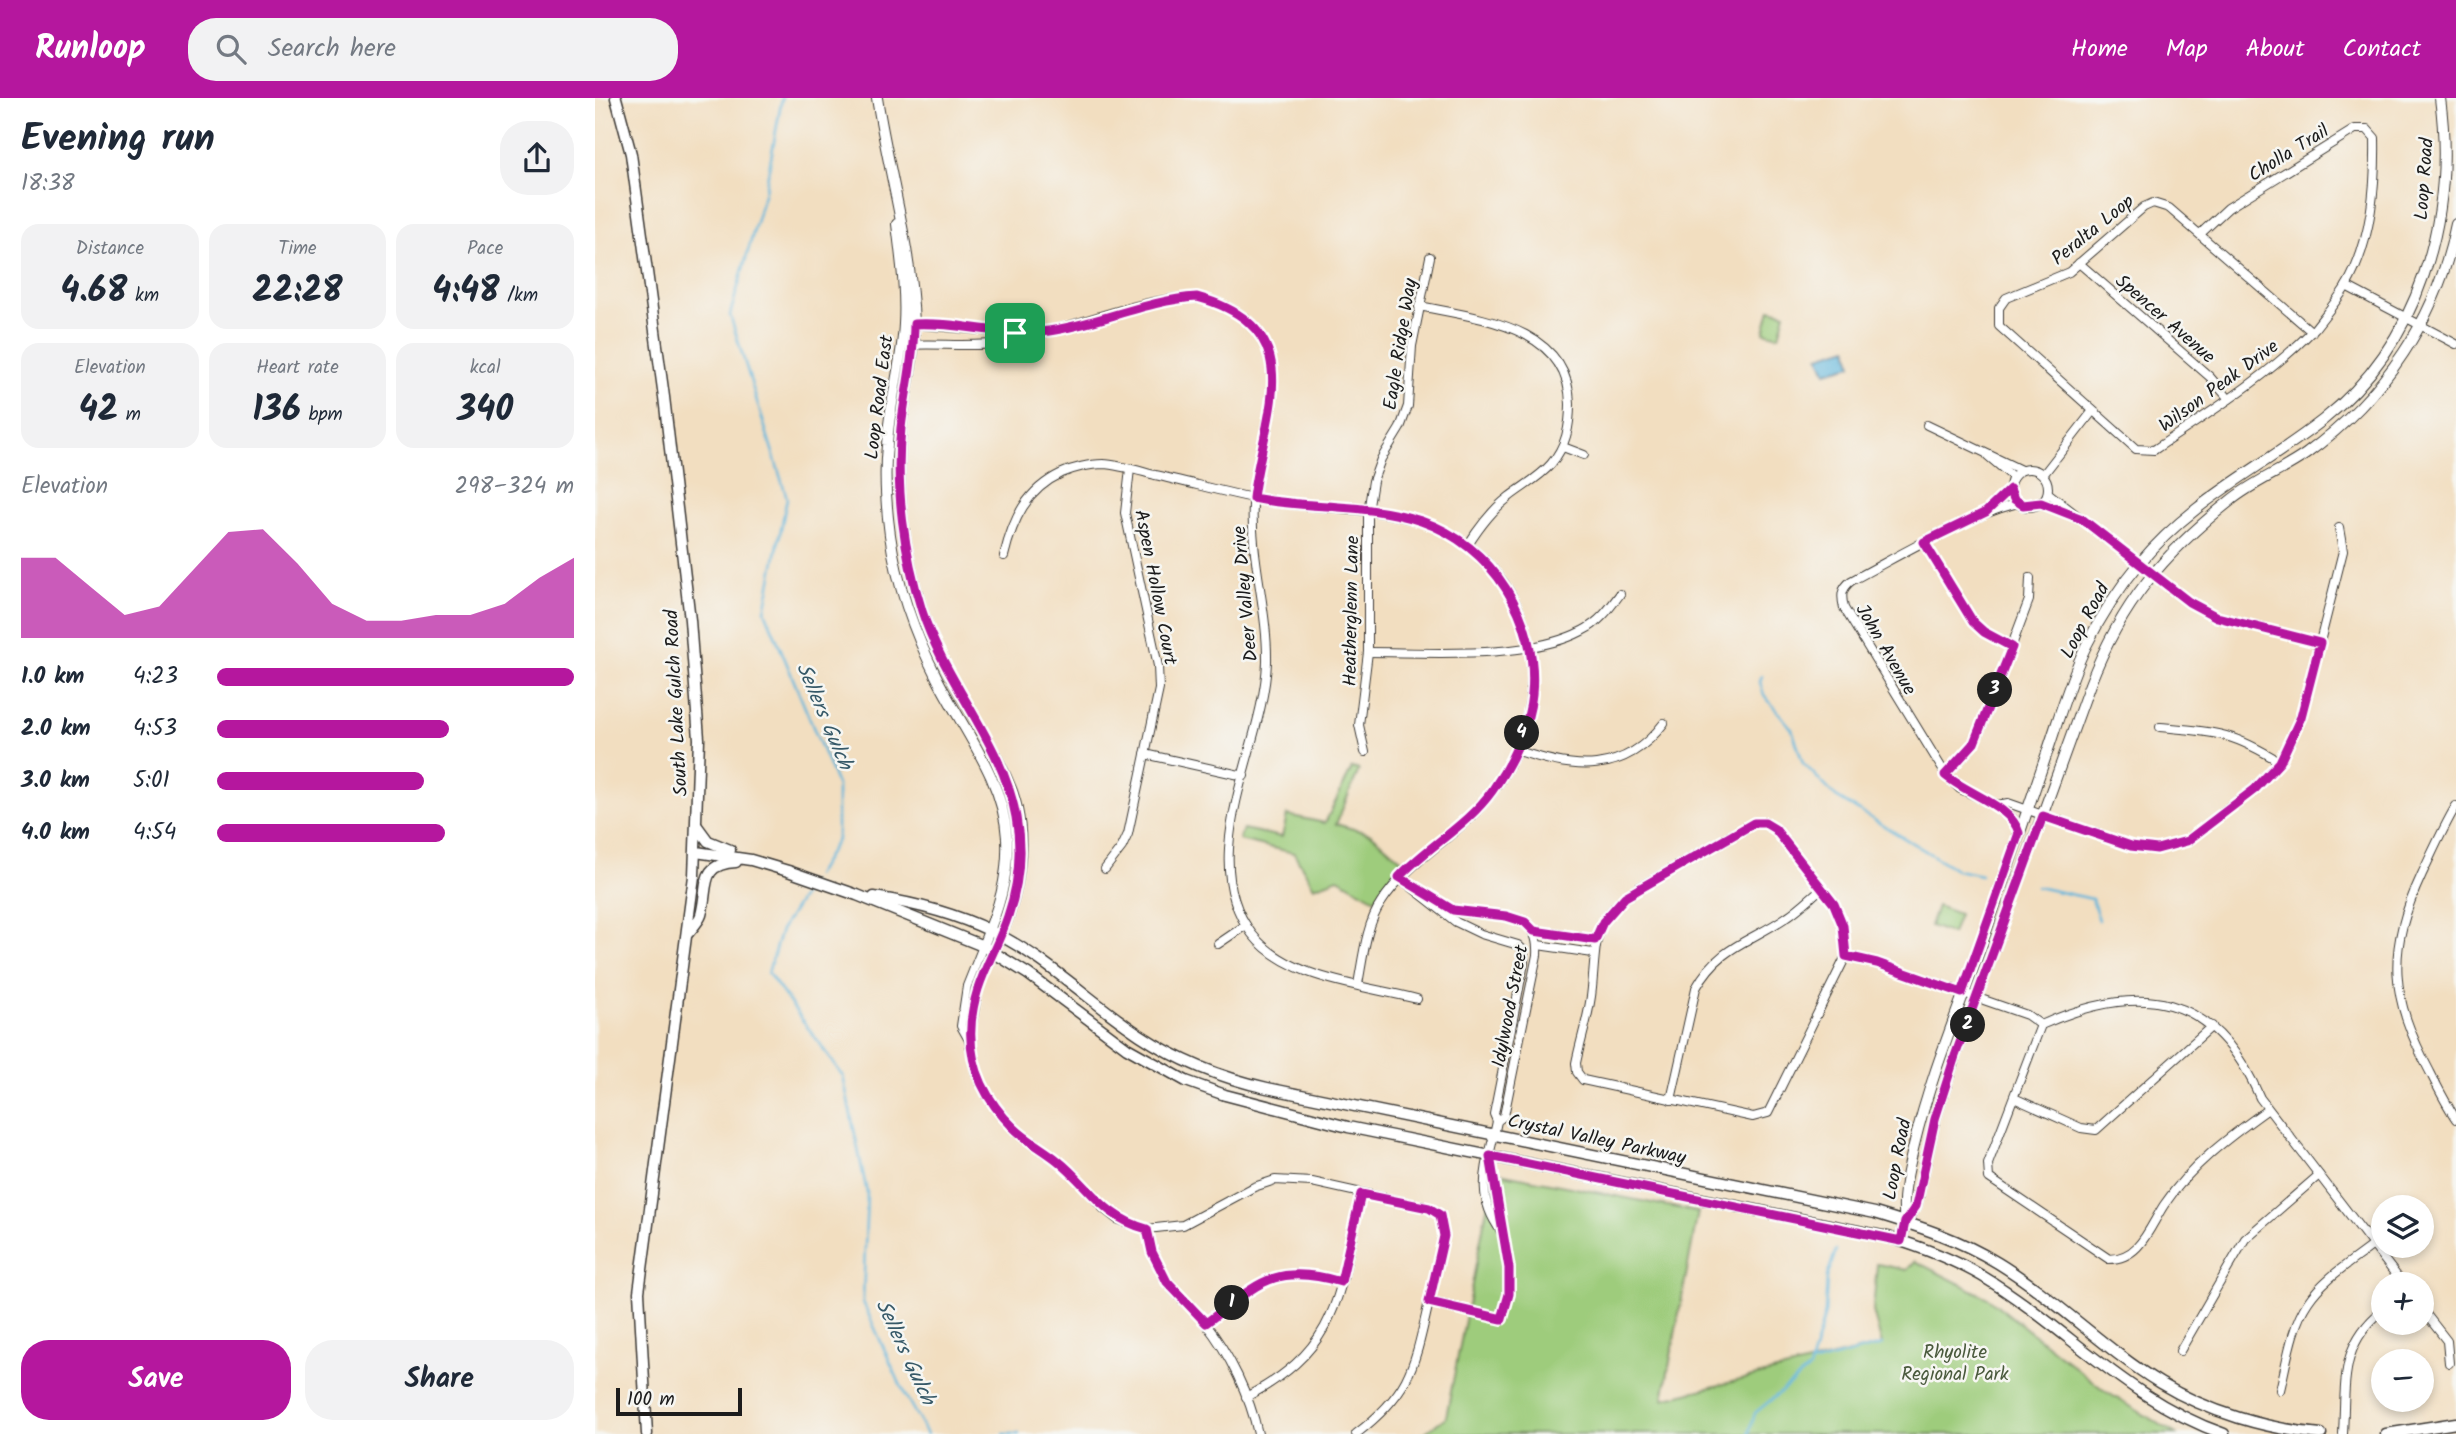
<!DOCTYPE html>
<meta charset="utf-8">
<style>
:root{--surface:#fff;--page:#f2f2f3;--text:#1f2937;--muted:#747a83;--accent:#b5179e}
body{margin:0;font-family:Kalam,sans-serif;background:var(--page);color:var(--text);height:100vh;display:flex;flex-direction:column;font-size:26px;white-space:nowrap}
*{box-sizing:border-box;margin:0}
p{font-size:23px;color:var(--muted)}
.icon{flex:none;width:38px;height:38px;fill:none;stroke:currentColor;stroke-width:2;stroke-linecap:round;stroke-linejoin:round}
.map{position:relative;flex:1;overflow:hidden}
.sheet{display:flex;flex-direction:column;background:var(--surface);width:595px}
.sheet>*{flex:none}
.fabs{position:absolute;left:1776px;top:1097px;display:grid;gap:14px}
.fabs a{display:grid;place-items:center;width:63px;height:63px;border-radius:50%;background:var(--surface);box-shadow:0 4px 10px #0003;font-size:35px}
.scale{position:absolute;left:21px;bottom:18px;width:126px;box-sizing:border-box;padding-left:7px;border:4px solid #1c1c1c;border-top:0;font-size:19px;line-height:24px;white-space:nowrap;color:#1c1c1c;-webkit-text-stroke:5px #f6f6f2;paint-order:stroke}
.pin{position:absolute;display:grid;place-items:center;width:60px;height:60px;color:#fff;margin:-30px;border-radius:14px;box-shadow:0 4px 10px #0006}
.km{position:absolute;width:35px;height:35px;margin:-18px;border-radius:50%;background:#222;color:#fff;font-size:19px;line-height:35px;text-align:center}
.round{display:grid;place-items:center;flex:none;width:74px;height:74px;border-radius:28px;background:var(--page)}
.headline{display:flex;align-items:center;justify-content:space-between;height:119px;padding:0 21px}
h1{font-size:38px;font-weight:700;line-height:52px}
.stats{display:grid;grid-template-columns:repeat(3,1fr);gap:10px;height:119px;padding:7px 21px}
.stats div{display:grid;align-content:center;border-radius:18px;background:var(--page);text-align:center}
.stats b{font-size:35px;font-weight:700}
.stats small{font-size:19px;font-weight:400}
.stats p{font-size:19px}
.chart{height:196px;padding:14px 21px}
.chart p{display:flex;justify-content:space-between}
.chart svg{width:100%;height:126px;margin-top:7px;fill:var(--accent);opacity:.7}
.cta{display:flex;gap:14px;margin-top:auto;padding:14px 21px}
.cta a{flex:1;height:80px;border-radius:28px;background:var(--accent);color:#fff;font-size:28px;font-weight:700;line-height:80px;text-align:center}
.cta a+a{background:var(--page);color:var(--text)}
ul{padding:0 21px;list-style:none;font-size:23px}
li{display:grid;grid-template-columns:112px 84px 1fr;align-items:center;height:52px}
li i{height:18px;border-radius:9px;background:var(--accent)}
header{display:flex;align-items:center;gap:42px;box-sizing:border-box;height:98px;padding:0 35px;background:var(--accent);color:#fff}
header strong{font-size:33px}
nav{display:flex;gap:38px;margin-inline-start:auto;font-size:24px}
.search{width:490px;height:63px;background:var(--page);display:flex;align-items:center;gap:18px;box-sizing:border-box;padding:0 24px;border-radius:28px;color:var(--muted);font-size:26px}
main{display:flex;flex:1;min-height:0}
.map>svg:first-child{display:block}
</style>
<header>
<strong>Runloop</strong>
<div class="search"><svg class="icon" aria-label="search" viewBox="0 0 24 24"><circle cx="10" cy="10" r="6"/><path d="M15 15l6 6"/></svg>Search here</div>
<nav><a>Home</a><a>Map</a><a>About</a><a>Contact</a></nav>
</header>
<main>
<section class="sheet">
<div class="headline"><div><h1>Evening run</h1><p>18:38</p></div><a class="round"><svg class="icon" aria-label="share" viewBox="0 0 24 24"><path d="M12 15V3M7 8l5-5 5 5M5 13v7h14v-7"/></svg></a></div>
<div class="stats">
<div><p>Distance</p><b>4.68<small> km</small></b></div>
<div><p>Time</p><b>22:28</b></div>
<div><p>Pace</p><b>4:48<small> /km</small></b></div>
</div>
<div class="stats">
<div><p>Elevation</p><b>42<small> m</small></b></div>
<div><p>Heart rate</p><b>136<small> bpm</small></b></div>
<div><p>kcal</p><b>340</b></div>
</div>
<div class="chart"><p><span>Elevation</span>298–324 m</p>
<svg viewBox="0 0 160 44" preserveAspectRatio="none"><path d="M0 44V16L10 16L20 26L30 36L40 33L50 20L60 7L70 6L80 18L90 32L100 38L110 38L120 36L130 36L140 32L150 23L160 16V44z"/></svg>
</div>
<ul>
<li><b>1.0 km</b>4:23<i style="width:100%"></i></li>
<li><b>2.0 km</b>4:53<i style="width:65%"></i></li>
<li><b>3.0 km</b>5:01<i style="width:58%"></i></li>
<li><b>4.0 km</b>4:54<i style="width:64%"></i></li>
</ul>
<div class="cta"><a>Save</a><a>Share</a></div>
</section>
<div class="map">
<svg width="1861" height="1336" viewBox="0 0 1861 1336">
<rect width="100%" height="100%" fill="#f6f6f2"/>
<filter id="ink" filterUnits="userSpaceOnUse"><feTurbulence type="fractalNoise" baseFrequency=".0143" numOctaves="2"/><feDisplacementMap in="SourceGraphic" scale="14" xChannelSelector="R" yChannelSelector="G"/><feConvolveMatrix kernelMatrix="1 2 1 2 8 2 1 2 1" color-interpolation-filters="sRGB"/></filter>
<filter id="wash" filterUnits="userSpaceOnUse"><feTurbulence type="fractalNoise" baseFrequency=".00686" numOctaves="4" result="noise"/><feDisplacementMap in="SourceGraphic" scale="28" xChannelSelector="R" yChannelSelector="G"/><feGaussianBlur stdDeviation="1.57" result="paint"/><feColorMatrix in="noise" values="0 0 0 0 0 0 0 0 0 0 0 0 0 0 0 0 0 1.4 0 .05"/><feComposite in="paint" operator="in"/></filter>
<g filter="url(#wash)">
<rect width="100%" height="100%" fill="#f2dec0"/>
<g fill="#9ecc7b" stroke="#5d744c" stroke-width="2">
<polygon points="1175,211 1190,215 1184,238 1169,234"/>
<polygon points="757,670 764,672 741,726 776,736 808,763 780,801 743,780 719,789 699,755 644,742 648,731 687,739 692,717 730,725"/>
<polygon points="1342,808 1364,816 1357,836 1335,828"/>
<polygon points="899,1074 1103,1114 1068,1301 1287,1247 1278,1213 1282,1166 1312,1172 1320,1163 1393,1200 1510,1293 1581,1336 828,1336 851,1319"/>
</g>
<polygon fill="#5eb5db" stroke="#3d687c" stroke-width="2" points="1253,249 1257,267 1231,274 1224,258"/>
<g fill="none" stroke-linecap="round" stroke-linejoin="round">
<g stroke="#5eb5db" stroke-width="2.5">
<polyline points="187,0 170,93 135,217 192,400 170,513 242,687 242,742 220,778"/>
<polyline points="1167,578 1165,584 1169,597 1197,631 1208,665 1241,699 1362,772 1386,777"/>
<polyline points="216,784 186,832 173,875 248,978 272,1095 268,1204 310,1297 332,1336"/>
<polyline points="1442,789 1497,801 1504,822"/>
<polyline points="1216,1266 1287,1247"/>
<polyline points="409,1336 424,1336"/>
<polyline points="1154,1336 1160,1315 1214,1271 1230,1215 1232,1179 1241,1152"/>
</g>
</g>
</g>
<g filter="url(#ink)">
<g fill="none" stroke-linecap="round" stroke-linejoin="round">
<g stroke="#3c3935" stroke-width="10">
<g id="minor">
<path d="M1605 136 1633 110 1760 31H1772L1780 40C1781 89 1776 147 1750 190 1741 204 1730 217 1720 230 1673 279 1615 314 1559 352L1541 351 1404 228V210L1411 200 1474 174 1549 109 1558 105 1574 110 1717 234"/>
<polyline points="1484,165 1615,279 1634,301"/>
<polyline points="1751,188 1861,246"/>
<path d="M824 208C882 220 974 228 975 306 975 329 971 348 956 366 945 379 928 388 914 399 897 412 885 428 873 447"/>
<polyline points="316,226 420,235 443,234"/>
<path d="M313 247C346 245 380 250 413 244 466 236 569 187 617 203 719 238 662 335 658 407 655 459 673 512 672 564 669 649 598 759 657 836 693 882 768 887 822 901"/>
<polyline points="1332,327 1426,372"/>
<polyline points="968,349 989,357"/>
<polyline points="1393,358 1418,379"/>
<circle cx="1434" cy="390" r="19"/>
<polyline points="1448,377 1497,314"/>
<polyline points="1453,395 1594,504 1622,519 1725,545"/>
<polyline points="1446,405 1481,419"/>
<polyline points="1393,412 1415,391"/>
<polyline points="1329,444 1378,524 1389,534 1417,549"/>
<path d="M409 458C418 421 431 392 467 375 478 370 495 366 508 366 525 367 544 373 560 377 596 385 632 395 668 402 726 413 790 406 845 431 878 446 907 475 922 508 953 575 933 657 884 710 853 744 812 765 786 805 771 827 768 860 763 886"/>
<path d="M773 554C834 554 932 562 987 533 1004 525 1014 511 1025 496"/>
<path d="M1565 629C1620 634 1637 634 1685 664"/>
<path d="M921 652C978 672 1029 678 1069 625"/>
<polyline points="770,654 764,627 773,554 773,414 778,383 786,361 805,330 813,308 817,248 835,159"/>
<polyline points="550,656 649,678"/>
<polyline points="1351,677 1374,652 1384,635 1434,502 1435,480"/>
<path d="M1402 707 1365 691 1351 677 1249 510C1246 498 1246 491 1256 483 1311 454 1364 421 1423 405"/>
<path d="M1861 708C1848 730 1838 753 1827 776 1791 853 1795 899 1835 974 1843 990 1851 1006 1861 1021"/>
<path d="M1159 725H1170L1180 731 1239 806 1248 828 1251 858 1173 1015 1158 1019 988 982 982 974 981 965C986 940 995 915 997 890 1002 838 997 821 1045 789Z"/>
<polyline points="1424,735 1418,721 1402,707 1413,705 1536,748 1562,751 1592,743 1659,691 1685,664 1706,619 1748,453 1744,430"/>
<polyline points="510,771 527,749 533,736 564,591 563,568 530,415 535,371"/>
<polyline points="804,779 861,824 886,836 923,847 929,853 929,865 899,1016 902,1023"/>
<path d="M827 796C840 803 853 812 867 814 900 820 945 809 942 857L909 1018 902 1023C894 1065 877 1094 906 1133"/>
<polyline points="939,833 1000,842"/>
<polyline points="623,846 651,827"/>
<polyline points="943,847 998,855"/>
<path d="M388 848 372 888 366 928 374 942 381 975 393 999 420 1031 478 1075 508 1110 522 1121 552 1131C558 1156 565 1180 584 1198 593 1207 603 1214 610 1225 634 1255 655 1298 663 1336"/>
<polyline points="1251,858 1282,865 1432,917 1446,927"/>
<polyline points="374,942 383,891 398,853"/>
<polyline points="1419,1000 1486,1030 1501,1032 1617,928"/>
<path d="M1076 1002 1101 890C1125 847 1156 844 1193 818 1205 810 1216 799 1227 790"/>
<path d="M1673 1011C1634 1039 1596 1067 1569 1107 1554 1130 1545 1161 1514 1161L1394 1080 1393 1066 1446 927C1546 883 1620 894 1665 1000L1808 1186"/>
<polyline points="552,1131 588,1127 659,1089 680,1082 717,1084 834,1110 845,1117 849,1138 834,1204 907,1221 913,1196 914,1170 895,1058"/>
<polyline points="1827,1211 1852,1243 1854,1265"/>
<path d="M610 1225C662 1187 678 1164 745 1184"/>
<polyline points="1585,1253 1650,1141 1724,1077"/>
<path d="M1685 1292C1692 1264 1696 1229 1713 1204 1728 1181 1756 1164 1778 1147"/>
<path d="M651 1299C748 1249 744 1192 766 1096"/>
<path d="M761 1336C817 1293 819 1268 834 1204"/>
<path d="M1748 1336C1751 1285 1744 1247 1788 1212"/>
</g>
</g>
<g stroke="#3c3935" stroke-width="12">
<g id="tertiary">
<path d="M282 0C294 76 316 148 319 225 320 260 310 295 306 330 300 390 309 456 327 513 346 573 385 623 411 679 437 732 425 803 398 853"/>
<path d="M302 126C306 160 311 193 309 226 307 267 294 306 292 347 289 376 291 407 295 437 302 487 320 537 343 582 369 633 409 682 412 740 414 780 403 812 388 848"/>
<path d="M1310 1124C1306 1098 1313 1073 1319 1047 1337 972 1367 904 1392 831 1413 769 1434 707 1455 646 1466 613 1476 579 1491 548 1506 518 1523 491 1544 466 1598 401 1664 372 1728 322 1825 245 1861 119 1845 0"/>
<path d="M1306 1143 1310 1124 1321 1108 1340 1021 1360 958 1495 586C1526 506 1568 456 1635 403 1658 384 1687 373 1711 356 1789 299 1843 220 1861 126"/>
</g>
</g>
<g stroke="#3c3935" stroke-width="13">
<g id="secondary">
<polyline points="21,0 36,56 69,299 95,522 104,641 99,778 44,1194 52,1336"/>
<polyline points="102,728 113,743 135,752"/>
<path d="M101 754 156 762 193 773 262 797 388 848 433 876 532 950 591 983 630 997 753 1029 1293 1139C1326 1149 1358 1161 1387 1178 1472 1229 1532 1302 1629 1336"/>
<path d="M279 799C318 805 361 816 396 833 451 859 495 904 545 937 584 963 627 980 672 990L1280 1115C1323 1128 1364 1141 1403 1165 1460 1200 1508 1250 1565 1285 1613 1314 1671 1331 1726 1336"/>
<path d="M93 835C98 829 104 823 106 817 114 789 103 766 141 764"/>
<polyline points="1791,1336 1861,1325"/>
</g>
</g>
<use href="#minor" stroke="#fff" stroke-width="8"/>
<use href="#tertiary" stroke="#fff" stroke-width="10"/>
<use href="#secondary" stroke="#fff" stroke-width="10"/>
</g>
</g>
<g fill="none" stroke-linecap="round" stroke-linejoin="round" filter="url(#ink)">
<g stroke="#fff" stroke-width="14">
<path id="route" d="M602 199C719 231 668 317 658 400 712 411 773 405 826 423 897 447 944 521 937 596 934 630 916 666 897 693 872 728 833 748 804 779L858 812 911 818 930 824 939 833 1000 842 1008 824 1030 799 1159 725H1170L1180 731 1239 806 1248 828 1251 858 1282 865 1367 895 1424 735C1417 708 1372 696 1350 677L1379 645 1417 549 1389 534 1378 524 1329 444 1391 414 1415 391 1419 401 1428 407 1446 405 1487 421 1594 504 1622 519 1725 545 1706 619 1685 664 1660 691 1592 743 1562 751 1536 748 1448 718 1360 958 1340 1021 1321 1108 1310 1124 1306 1143 895 1058 914 1170V1196L907 1221 834 1204 849 1138 845 1117 834 1110 766 1096 746 1184C678 1164 662 1187 611 1225L572 1184 557 1154 552 1131C507 1119 495 1088 462 1062 448 1051 431 1042 419 1030 379 991 366 945 383 891 391 866 405 843 413 818 424 786 427 752 421 719 408 645 350 585 327 513 309 456 300 390 306 330 310 295 319 261 319 226 364 223 409 240 454 233 504 226 551 202 602 199Z"/>
</g>
<use href="#route" stroke="#b5179e" stroke-width="9"/>
</g>
<g text-anchor="middle" stroke-width="5" stroke-linejoin="round" paint-order="stroke">
<g font-size="19" fill="#1c1c1c" stroke="#f6f6f2">
<text transform="translate(1693 54) rotate(-32)" y="7">Cholla Trail</text>
<text transform="translate(1828 81) rotate(-86)" y="7">Loop Road</text>
<text transform="translate(1497 131) rotate(-39)" y="7">Peralta Loop</text>
<text transform="translate(1571 220) rotate(41)" y="7">Spencer Avenue</text>
<text transform="translate(804 246) rotate(-81)" y="7">Eagle Ridge Way</text>
<text transform="translate(1623 287) rotate(-36)" y="7">Wilson Peak Drive</text>
<text transform="translate(283 299) rotate(-83)" y="7">Loop Road East</text>
<text transform="translate(562 489) rotate(79)" y="7">Aspen Hollow Court</text>
<text transform="translate(649 496) rotate(-95)" y="7">Deer Valley Drive</text>
<text transform="translate(755 513) rotate(-89)" y="7">Heatherglenn Lane</text>
<text transform="translate(1489 522) rotate(-62)" y="7">Loop Road</text>
<text transform="translate(1292 551) rotate(60)" y="7">John Avenue</text>
<text transform="translate(80 605) rotate(-93)" y="7">South Lake Gulch Road</text>
<text transform="translate(914 908) rotate(-79)" y="7">Idylwood Street</text>
<text transform="translate(1002 1040) rotate(12)" y="7">Crystal Valley Parkway</text>
<text transform="translate(1301 1061) rotate(-79)" y="7">Loop Road</text>
</g>
<g font-size="19" fill="#4a5a3d" stroke="#f6f6f2">
<text x="1360" y="1260">Rhyolite<tspan x="1360" dy="22">Regional Park</tspan></text>
</g>
<g font-size="21" font-style="italic" fill="#365968" stroke="#f6f6f2">
<text transform="translate(230 618) rotate(67)" y="7">Sellers Gulch</text>
<text transform="translate(311 1254) rotate(65)" y="7">Sellers Gulch</text>
</g>
</g>
</svg>
<div class="fabs">
<a><svg class="icon" aria-label="layers" viewBox="0 0 24 24"><path d="M12 4l9 5-9 5-9-5zM3 14l9 5 9-5"/></svg></a>
<a>+</a>
<a>−</a>
</div>
<div class="scale">100 m</div>
<div class="pin" style="left:420px;top:235px;background:#1e9e55"><svg class="icon" aria-label="arrive" viewBox="0 0 24 24"><path d="M6 21V4h12l-3 4 3 4H6"/></svg></div>
<b class="km" style="left:637px;top:1205px">1</b>
<b class="km" style="left:1373px;top:927px">2</b>
<b class="km" style="left:1400px;top:592px">3</b>
<b class="km" style="left:927px;top:635px">4</b>
</div>
</main>
